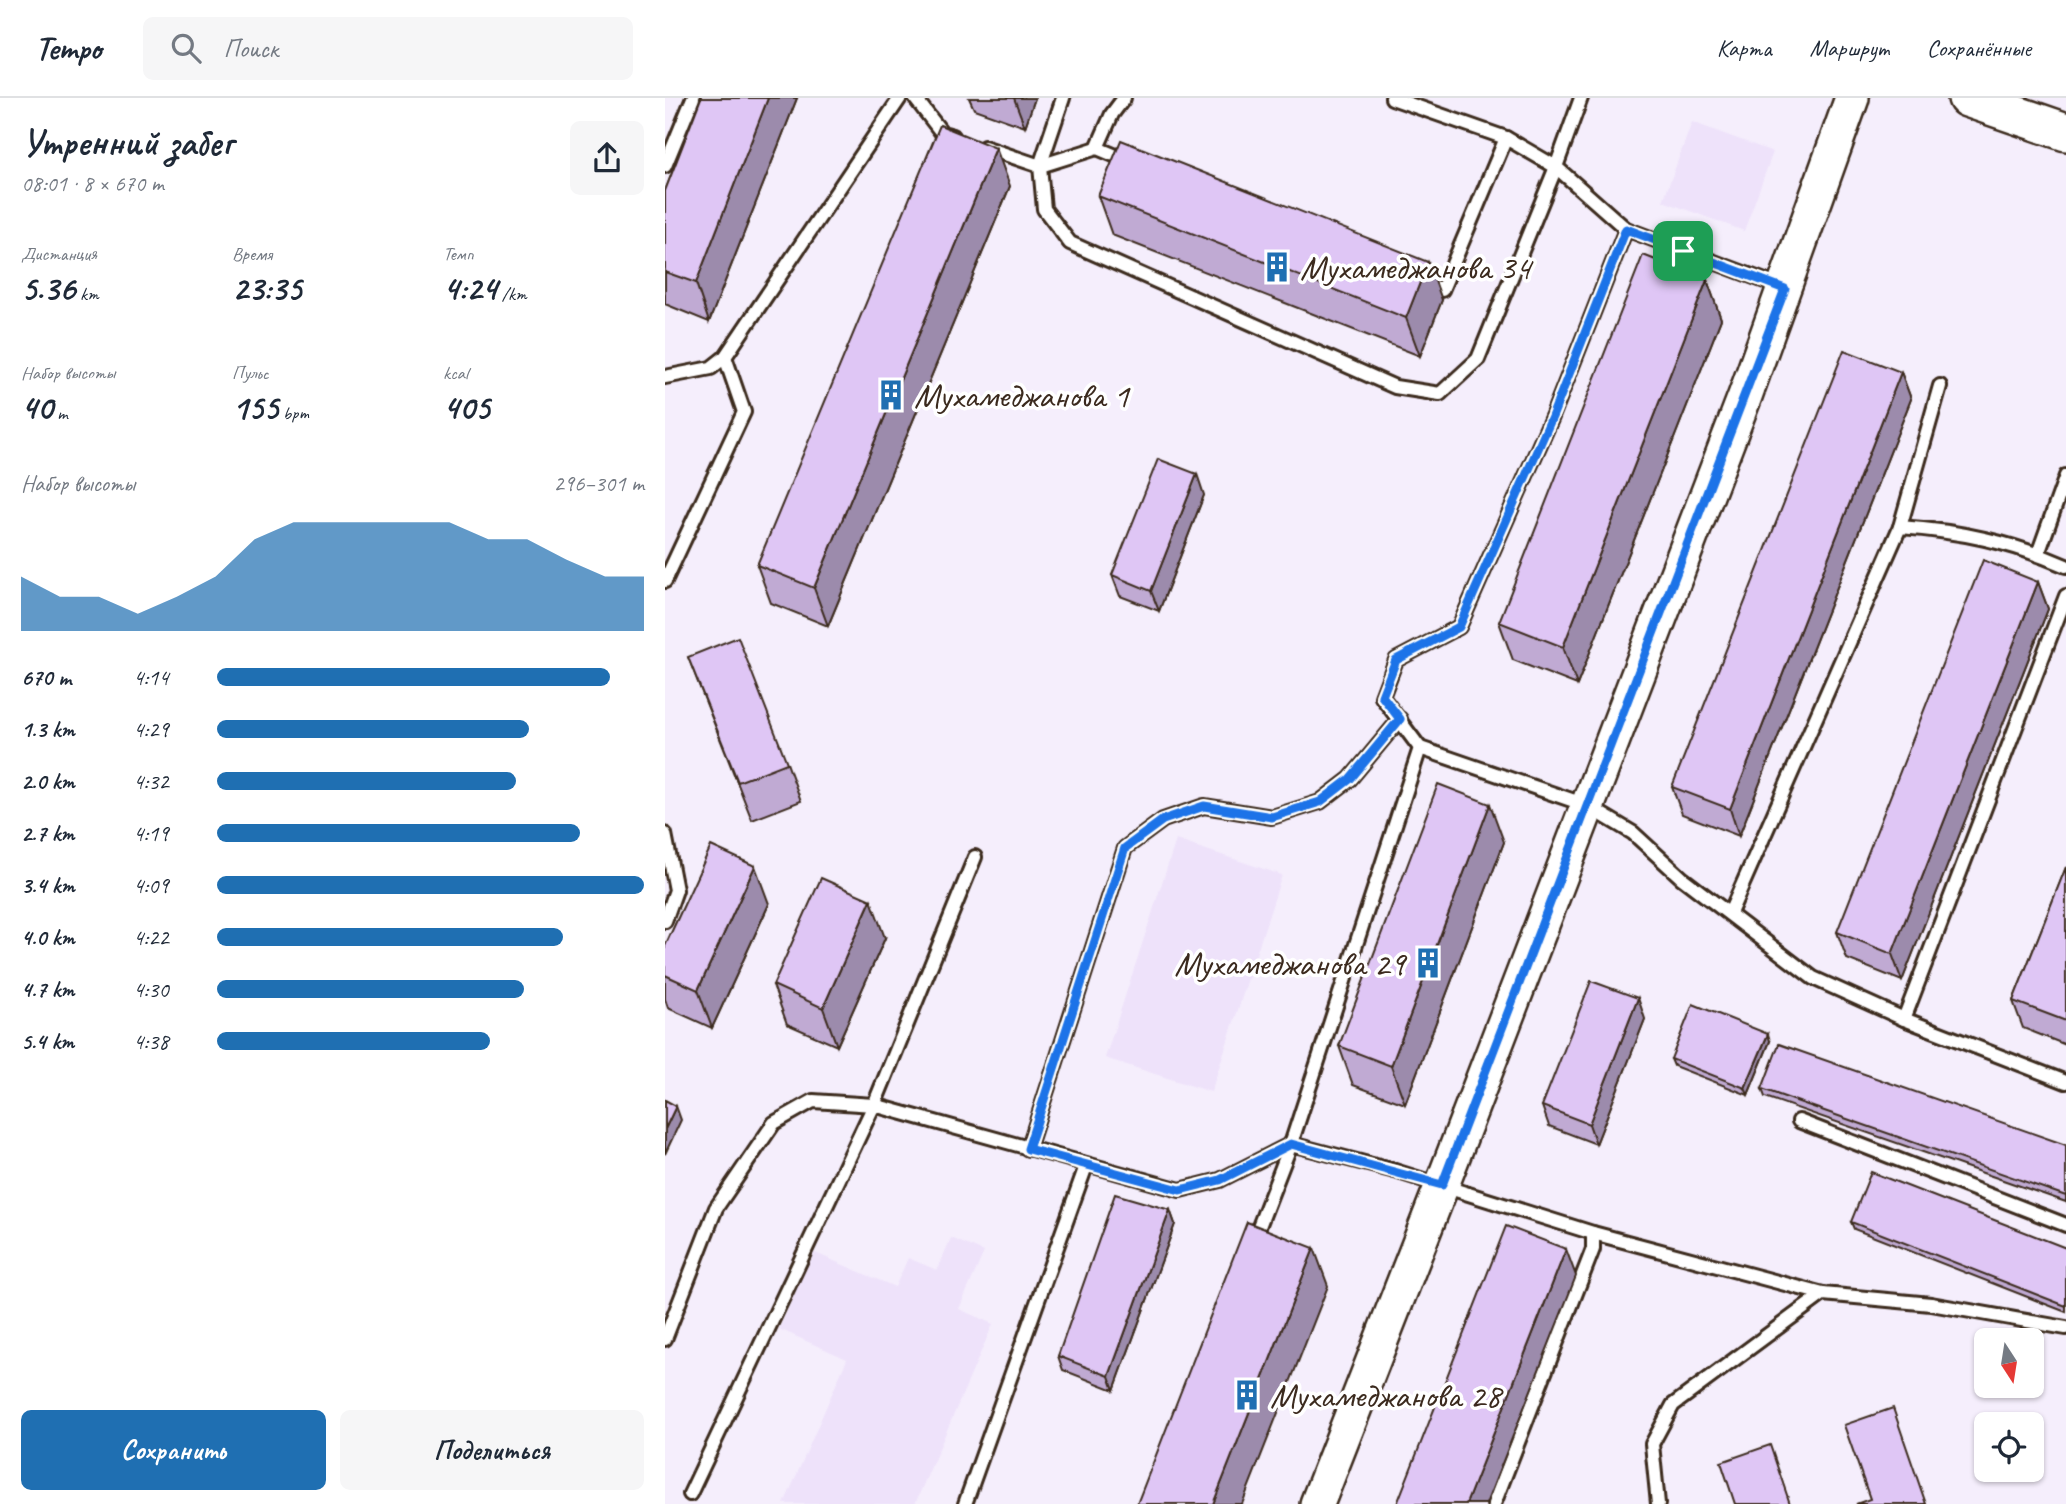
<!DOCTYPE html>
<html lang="ru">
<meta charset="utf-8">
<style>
:root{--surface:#fff;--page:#f6f6f7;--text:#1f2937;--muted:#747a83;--line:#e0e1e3;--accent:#1f6fb2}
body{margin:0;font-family:Caveat,sans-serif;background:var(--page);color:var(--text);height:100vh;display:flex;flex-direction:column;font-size:26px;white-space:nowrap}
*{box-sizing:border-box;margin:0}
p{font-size:23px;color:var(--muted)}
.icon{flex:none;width:38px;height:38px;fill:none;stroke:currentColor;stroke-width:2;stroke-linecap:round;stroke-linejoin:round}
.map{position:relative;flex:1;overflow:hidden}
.sheet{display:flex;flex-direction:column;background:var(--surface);width:665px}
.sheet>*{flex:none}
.needle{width:46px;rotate:168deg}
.buttons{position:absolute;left:1309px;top:1230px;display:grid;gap:14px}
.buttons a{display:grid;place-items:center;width:70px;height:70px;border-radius:10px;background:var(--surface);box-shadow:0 2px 5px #0004;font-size:35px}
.pin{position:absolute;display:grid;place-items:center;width:60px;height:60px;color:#fff;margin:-30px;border-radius:14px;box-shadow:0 4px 10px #0006}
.round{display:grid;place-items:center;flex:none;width:74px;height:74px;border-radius:10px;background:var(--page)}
.head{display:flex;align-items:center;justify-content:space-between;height:119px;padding:0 21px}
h1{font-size:38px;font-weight:600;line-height:52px}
.stats{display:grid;grid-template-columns:repeat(3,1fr);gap:10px;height:119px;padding:7px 21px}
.stats div{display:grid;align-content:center}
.stats b{font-size:35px;font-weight:600}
.stats small{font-size:19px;font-weight:400}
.stats p{font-size:19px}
.chart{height:196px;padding:14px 21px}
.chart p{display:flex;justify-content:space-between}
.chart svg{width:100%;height:126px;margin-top:7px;fill:var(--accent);opacity:.7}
.cta{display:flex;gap:14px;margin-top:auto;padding:14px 21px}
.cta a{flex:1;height:80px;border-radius:10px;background:var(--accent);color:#fff;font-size:28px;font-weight:600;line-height:80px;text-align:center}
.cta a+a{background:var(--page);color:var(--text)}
ul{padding:0 21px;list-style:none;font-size:23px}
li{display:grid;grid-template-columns:112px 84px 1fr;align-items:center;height:52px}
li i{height:18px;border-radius:9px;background:var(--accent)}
header{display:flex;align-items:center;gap:42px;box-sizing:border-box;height:98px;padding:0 35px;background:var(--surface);border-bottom:2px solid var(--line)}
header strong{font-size:33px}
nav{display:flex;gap:38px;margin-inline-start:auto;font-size:24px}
.search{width:490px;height:63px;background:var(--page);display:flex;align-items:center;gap:18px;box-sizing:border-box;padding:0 24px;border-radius:10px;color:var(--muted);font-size:26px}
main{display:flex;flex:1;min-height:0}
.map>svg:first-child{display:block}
</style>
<header>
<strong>Tempo</strong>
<div class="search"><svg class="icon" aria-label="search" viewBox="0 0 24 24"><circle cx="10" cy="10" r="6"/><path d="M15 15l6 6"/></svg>Поиск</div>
<nav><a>Карта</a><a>Маршрут</a><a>Сохранённые</a></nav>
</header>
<main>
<section class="sheet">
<div class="head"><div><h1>Утренний забег</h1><p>08:01 · 8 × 670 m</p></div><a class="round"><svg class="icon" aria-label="share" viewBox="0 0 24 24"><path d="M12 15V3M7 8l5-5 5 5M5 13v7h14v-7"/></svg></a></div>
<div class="stats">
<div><p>Дистанция</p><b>5.36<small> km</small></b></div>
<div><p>Время</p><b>23:35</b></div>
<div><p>Темп</p><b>4:24<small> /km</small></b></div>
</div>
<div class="stats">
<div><p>Набор высоты</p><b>40<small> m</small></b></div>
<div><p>Пульс</p><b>155<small> bpm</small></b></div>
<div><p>kcal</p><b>405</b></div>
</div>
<div class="chart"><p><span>Набор высоты</span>296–301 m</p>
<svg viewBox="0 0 160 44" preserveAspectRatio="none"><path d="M0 44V25L10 32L20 32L30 38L40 32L50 25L60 12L70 6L80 6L90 6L100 6L110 6L120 12L130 12L140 19L150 25L160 25V44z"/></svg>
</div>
<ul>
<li><b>670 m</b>4:14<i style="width:92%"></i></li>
<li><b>1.3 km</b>4:29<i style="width:73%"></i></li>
<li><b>2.0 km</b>4:32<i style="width:70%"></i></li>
<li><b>2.7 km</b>4:19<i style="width:85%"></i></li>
<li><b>3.4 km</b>4:09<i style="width:100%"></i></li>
<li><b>4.0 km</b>4:22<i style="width:81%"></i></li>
<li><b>4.7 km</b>4:30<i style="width:72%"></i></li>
<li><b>5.4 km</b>4:38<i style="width:64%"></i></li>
</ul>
<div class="cta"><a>Сохранить</a><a>Поделиться</a></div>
</section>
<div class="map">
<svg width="1401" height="1406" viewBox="0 0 1401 1406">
<rect width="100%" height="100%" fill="#f5eefc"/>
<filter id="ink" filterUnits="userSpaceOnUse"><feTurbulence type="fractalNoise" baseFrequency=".0143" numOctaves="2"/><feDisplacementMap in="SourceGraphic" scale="14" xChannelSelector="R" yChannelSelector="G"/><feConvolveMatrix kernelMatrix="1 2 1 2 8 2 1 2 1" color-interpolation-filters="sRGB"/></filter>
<g filter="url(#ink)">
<g fill="#eee2fa">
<polygon points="1027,24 1108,54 1079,133 998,103"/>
<polygon points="511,742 617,777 546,994 440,960"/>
<polygon points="286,1140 319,1154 294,1211 328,1226 250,1406 119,1406 182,1261 114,1231 148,1154 230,1189 243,1160 272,1172"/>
</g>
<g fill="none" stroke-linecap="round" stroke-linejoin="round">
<g stroke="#3b2a1e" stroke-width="18">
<g id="service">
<polyline points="250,0 277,35 288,38"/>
<polyline points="398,0 375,68 379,111 405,145 730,289 775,296 813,261 891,69 961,131"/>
<polyline points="727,0 841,40 777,192 759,184"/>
<polyline points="841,40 891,69 916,0"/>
<polyline points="319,49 375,68 432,50 463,63"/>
<polyline points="432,50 447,16 459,0"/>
<polyline points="0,68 28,0"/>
<polyline points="0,279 46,270 60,259 235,0"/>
<polyline points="1235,429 1275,288"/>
<polyline points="1373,456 1401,378"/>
<polyline points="0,483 79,314 60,259"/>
<polyline points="755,650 717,599 731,562 794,529 887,319 961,131 1116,189"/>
<polyline points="0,736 11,792 0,823"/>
<path d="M1065 815 1235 429C1295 433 1346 444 1401 468"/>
<polyline points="1239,921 1401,498"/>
<polyline points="1134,1023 1401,1127"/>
<polyline points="363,1051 460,750 498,722 539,708 607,719 655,704 685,681 735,621"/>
<polyline points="588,1144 626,1046 755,650 921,707 968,735 1017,780 1148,880 1239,921 1401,984"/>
<polyline points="0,1241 51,1110 109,1025 148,1003 209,1007 515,1092 555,1082 626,1046 730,1073 928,1135 1158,1196"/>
<polyline points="25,1396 209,1007 310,759"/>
<polyline points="300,1406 421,1068"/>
<polyline points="829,1406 928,1151 928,1135"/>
<polyline points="993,1406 987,1346 1008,1307 1158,1196 1266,1206 1401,1230"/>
</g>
</g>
<g stroke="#3b2a1e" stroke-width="38">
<polyline id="tertiary" points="652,1406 777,1087 1080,298 1187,0"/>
</g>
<g stroke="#3b2a1e" stroke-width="42">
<polyline id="secondary" points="1302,0 1401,34"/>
</g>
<use href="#service" stroke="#fff" stroke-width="12"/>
<use href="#tertiary" stroke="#fff" stroke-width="33"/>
<use href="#secondary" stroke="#fff" stroke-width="37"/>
</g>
<g fill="#c0aad3" stroke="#3b2a1e" stroke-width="2">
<polygon points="36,0 132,0 44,224 0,206 0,93"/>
<polygon points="304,0 370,0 360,29 309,11"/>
<polygon points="345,88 163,528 106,505 92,467"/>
<polygon points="433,98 777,202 755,258 447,137"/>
<polygon points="1042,182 1056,221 912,587 848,562 834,524"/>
<polygon points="1236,274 1246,301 1074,738 1017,716 1007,689"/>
<polygon points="539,397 494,513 455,498 447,477"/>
<polygon points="1373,484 1383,511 1237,883 1182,861 1172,834"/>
<polygon points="23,559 122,665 136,703 87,722"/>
<polygon points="839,744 740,1006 688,987 674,948"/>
<polygon points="1401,769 1401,947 1358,930 1348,903"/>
<polygon points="104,806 47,930 3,910 0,901 0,848"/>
<polygon points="220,840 172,948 122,926 108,887"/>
<polygon points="980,921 931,1046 884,1028 877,1008"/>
<polygon points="1105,943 1083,997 1009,968 1006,961"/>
<polygon points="1097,991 1401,1047 1401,1104 1100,999"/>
<polygon points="505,1112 510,1126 449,1292 398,1272 393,1258"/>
<polygon points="1186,1124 1401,1150 1401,1214 1189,1131"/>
</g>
<g fill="#9c8bac" stroke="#3b2a1e" stroke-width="2">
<polygon points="103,0 132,0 44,224 31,185"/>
<polygon points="349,0 370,0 360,29"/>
<polygon points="331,50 345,88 163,528 149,490"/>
<polygon points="763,164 777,202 755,258 741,220"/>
<polygon points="1042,182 1056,221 912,587 898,549"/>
<polygon points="1236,274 1246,301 1074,738 1065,711"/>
<polygon points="532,376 539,397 494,513 486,493"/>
<polygon points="1373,484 1383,511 1237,883 1227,856"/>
<polygon points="825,706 839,744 740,1006 726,968"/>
<polygon points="90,768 104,806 47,930 33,892"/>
<polygon points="206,802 220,840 172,948 158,910"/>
<polygon points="973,900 980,921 931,1046 924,1026"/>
<polygon points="1103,936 1105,943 1083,997 1080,990"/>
<polygon points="11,1008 16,1022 0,1056 0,1031"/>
<polygon points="505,1112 510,1126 449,1292 444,1278"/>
<polygon points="649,1150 663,1188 577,1406 548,1406"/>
<polygon points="901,1151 911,1178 821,1406 801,1406"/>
</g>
<g fill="#dfc6f5" stroke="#3b2a1e" stroke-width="2">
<polygon points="36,0 103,0 31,185 0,174 0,93"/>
<polygon points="275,27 331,50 149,490 92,467"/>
<polygon points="456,42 763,164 741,220 433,98"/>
<polygon points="978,157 1042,182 898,549 834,524"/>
<polygon points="1179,252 1236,274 1065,711 1007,689"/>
<polygon points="493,361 532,376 486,493 447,477"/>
<polygon points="1318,462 1373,484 1227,856 1172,834"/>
<polygon points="73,539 122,665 73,684 23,559"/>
<polygon points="773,686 825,706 726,968 674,948"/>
<polygon points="46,748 90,768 33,892 0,877 0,848"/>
<polygon points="1401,769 1401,923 1348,903"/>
<polygon points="156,780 206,802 158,910 108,887"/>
<polygon points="926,883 973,900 924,1026 877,1008"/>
<polygon points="1028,906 1103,936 1080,990 1006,961"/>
<polygon points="1114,946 1401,1047 1401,1098 1097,991"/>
<polygon points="0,1002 11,1008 0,1031"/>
<polygon points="1206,1074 1401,1150 1401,1208 1186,1124"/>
<polygon points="450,1096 505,1112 444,1278 393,1258"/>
<polygon points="582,1124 649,1150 548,1406 472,1406"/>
<polygon points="841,1128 901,1151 801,1406 732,1406"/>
<polygon points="1228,1310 1261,1406 1191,1406 1205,1401 1179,1327"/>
<polygon points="1105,1347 1125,1406 1070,1406 1056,1364"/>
</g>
</g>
<g fill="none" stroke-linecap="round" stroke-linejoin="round" filter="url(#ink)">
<g stroke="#fff" stroke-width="14">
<polygon id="route" points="961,131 1120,191 777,1087 626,1046 555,1082 515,1092 363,1051 460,750 498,722 539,708 607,719 655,704 685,681 735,621 717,598 731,562 794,529 887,319"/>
</g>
<use href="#route" stroke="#1a73e8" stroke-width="9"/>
</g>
<defs>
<g id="building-bare" transform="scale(2.415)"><path d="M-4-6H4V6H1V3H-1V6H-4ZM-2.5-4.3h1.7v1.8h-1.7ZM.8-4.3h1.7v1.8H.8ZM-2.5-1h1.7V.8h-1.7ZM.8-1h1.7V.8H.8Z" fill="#1f6fb2" stroke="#fff" stroke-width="2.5" paint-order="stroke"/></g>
</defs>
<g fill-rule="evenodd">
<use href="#building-bare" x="612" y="169"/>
<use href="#building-bare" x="226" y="297"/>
<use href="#building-bare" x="763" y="865"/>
<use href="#building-bare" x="582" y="1297"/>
</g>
<g text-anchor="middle" stroke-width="7" stroke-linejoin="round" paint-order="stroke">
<g font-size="35" fill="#3b2a1e" stroke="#fff" text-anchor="start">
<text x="635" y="181">Мухамеджанова 34</text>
<text x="249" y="309">Мухамеджанова 1</text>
<text x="740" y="877" text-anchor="end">Мухамеджанова 29</text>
<text x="605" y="1309">Мухамеджанова 28</text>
</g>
</g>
</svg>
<div class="buttons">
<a><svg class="needle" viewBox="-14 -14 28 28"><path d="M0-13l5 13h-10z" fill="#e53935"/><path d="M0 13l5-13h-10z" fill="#747a83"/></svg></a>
<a><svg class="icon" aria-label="locate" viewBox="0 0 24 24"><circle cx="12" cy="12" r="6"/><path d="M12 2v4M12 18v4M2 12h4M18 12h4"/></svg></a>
</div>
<div class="pin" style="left:1018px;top:153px;background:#1e9e55"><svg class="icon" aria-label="arrive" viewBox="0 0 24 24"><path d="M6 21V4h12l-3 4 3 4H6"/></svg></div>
</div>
</main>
